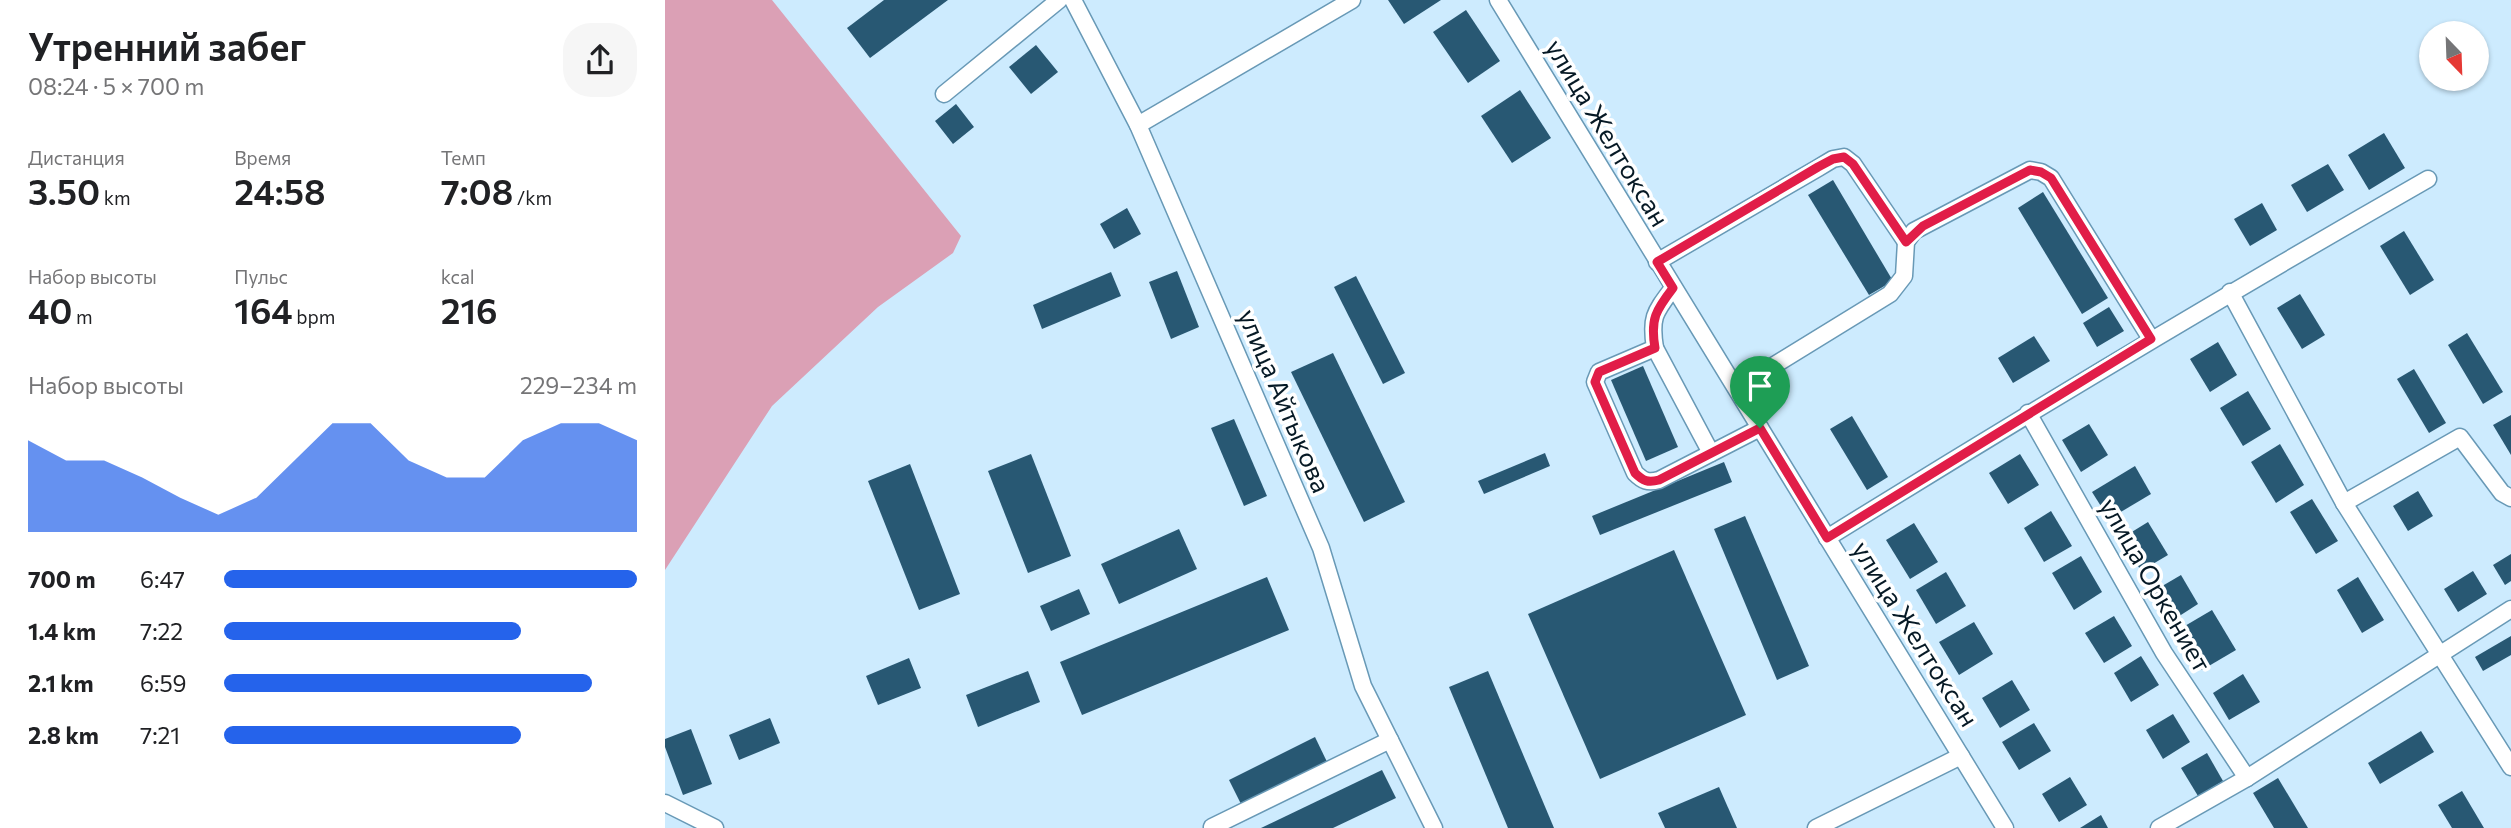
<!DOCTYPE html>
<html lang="ru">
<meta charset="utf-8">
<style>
:root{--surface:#fff;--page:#f6f6f6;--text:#202124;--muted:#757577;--accent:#2563eb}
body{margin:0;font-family:Commissioner,sans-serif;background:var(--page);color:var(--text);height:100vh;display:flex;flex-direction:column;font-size:26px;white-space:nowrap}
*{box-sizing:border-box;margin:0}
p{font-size:23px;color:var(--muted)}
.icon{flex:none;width:38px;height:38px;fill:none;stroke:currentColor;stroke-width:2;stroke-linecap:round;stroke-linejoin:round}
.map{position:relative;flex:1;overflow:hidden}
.drawer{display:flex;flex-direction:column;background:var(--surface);width:665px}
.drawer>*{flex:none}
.needle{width:46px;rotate:157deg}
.buttons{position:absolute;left:1754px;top:21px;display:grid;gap:14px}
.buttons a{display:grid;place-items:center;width:70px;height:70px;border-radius:50%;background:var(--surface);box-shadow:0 2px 5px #0004;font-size:35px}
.pin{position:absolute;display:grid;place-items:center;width:60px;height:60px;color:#fff;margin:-72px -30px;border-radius:50% 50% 50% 0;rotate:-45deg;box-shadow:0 0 7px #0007}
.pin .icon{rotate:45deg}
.round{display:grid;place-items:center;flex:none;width:74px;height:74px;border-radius:28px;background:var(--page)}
.head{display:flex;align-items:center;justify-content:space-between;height:119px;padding:0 28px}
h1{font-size:38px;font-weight:600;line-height:52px}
.metrics{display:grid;grid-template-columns:repeat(3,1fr);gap:10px;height:119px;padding:7px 28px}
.metrics div{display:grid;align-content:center}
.metrics b{font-size:35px;font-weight:600}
.metrics small{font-size:19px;font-weight:400}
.metrics p{font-size:19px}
.chart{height:196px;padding:14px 28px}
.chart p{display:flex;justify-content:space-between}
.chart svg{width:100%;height:126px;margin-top:7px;fill:var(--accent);opacity:.7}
ul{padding:0 28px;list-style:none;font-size:23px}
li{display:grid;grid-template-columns:112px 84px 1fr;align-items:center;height:52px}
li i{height:18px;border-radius:9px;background:var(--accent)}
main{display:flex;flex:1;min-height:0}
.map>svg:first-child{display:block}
</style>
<main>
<section class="drawer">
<div class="head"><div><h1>Утренний забег</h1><p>08:24 · 5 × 700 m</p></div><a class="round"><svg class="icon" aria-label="share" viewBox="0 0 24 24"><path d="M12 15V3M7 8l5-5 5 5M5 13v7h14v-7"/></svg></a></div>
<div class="metrics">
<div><p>Дистанция</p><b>3.50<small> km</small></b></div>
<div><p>Время</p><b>24:58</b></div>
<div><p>Темп</p><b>7:08<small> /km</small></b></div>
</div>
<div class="metrics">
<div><p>Набор высоты</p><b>40<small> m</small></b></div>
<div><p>Пульс</p><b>164<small> bpm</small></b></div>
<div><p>kcal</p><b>216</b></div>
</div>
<div class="chart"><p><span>Набор высоты</span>229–234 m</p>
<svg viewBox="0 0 160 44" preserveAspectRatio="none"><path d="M0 44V12L10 19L20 19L30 25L40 32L50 38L60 32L70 19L80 6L90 6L100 19L110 25L120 25L130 12L140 6L150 6L160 12V44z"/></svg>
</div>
<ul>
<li><b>700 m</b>6:47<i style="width:100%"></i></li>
<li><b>1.4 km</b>7:22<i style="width:72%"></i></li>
<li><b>2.1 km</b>6:59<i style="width:89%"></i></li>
<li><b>2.8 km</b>7:21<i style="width:72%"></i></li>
</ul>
</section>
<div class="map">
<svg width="1846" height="828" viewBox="0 0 1846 828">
<rect width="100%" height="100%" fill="#cdebfe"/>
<polygon fill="#dba0b5" points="0,0 107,0 296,236 288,253 213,307 107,406 0,570"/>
<g fill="#285873">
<polygon points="219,0 283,0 205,58 182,28"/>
<polygon points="723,0 776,0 739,24"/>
<polygon points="801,10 835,61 803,83 768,32"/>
<polygon points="371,45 393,72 366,94 344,67"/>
<polygon points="855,90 886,138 847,163 816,116"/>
<polygon points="291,104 309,127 288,144 270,121"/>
<polygon points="1719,133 1740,168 1704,190 1683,155"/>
<polygon points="1663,164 1679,190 1642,212 1626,185"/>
<polygon points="1168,180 1228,281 1204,295 1143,195"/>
<polygon points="1378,192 1443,298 1417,314 1353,208"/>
<polygon points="1597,203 1612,230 1585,246 1569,219"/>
<polygon points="462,208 476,234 449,249 435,224"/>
<polygon points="1739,231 1769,280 1745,295 1715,246"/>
<polygon points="512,271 534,327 506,339 484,282"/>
<polygon points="446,272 456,296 377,329 368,305"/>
<polygon points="691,276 740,373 718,384 669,287"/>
<polygon points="1635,294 1660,335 1637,349 1612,308"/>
<polygon points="1444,307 1459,331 1432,347 1418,323"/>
<polygon points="1802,333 1838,392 1818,404 1783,345"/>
<polygon points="1369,336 1385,361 1348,383 1333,358"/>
<polygon points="1553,342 1572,375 1545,392 1525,359"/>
<polygon points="668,353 740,502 699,522 626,372"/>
<polygon points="978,366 1013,447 981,461 946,380"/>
<polygon points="1749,369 1781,423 1764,433 1732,379"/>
<polygon points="1583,391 1606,429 1578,446 1555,408"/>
<polygon points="1846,415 1846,455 1828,425"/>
<polygon points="1187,416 1223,477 1202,490 1165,429"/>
<polygon points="569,419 602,496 579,506 546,428"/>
<polygon points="1424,424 1443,455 1416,472 1397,440"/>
<polygon points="1615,444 1639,485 1611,503 1586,462"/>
<polygon points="880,453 885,466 819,494 813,481"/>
<polygon points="366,454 406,556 363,573 323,471"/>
<polygon points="1355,454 1374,485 1343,504 1324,473"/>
<polygon points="1059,462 1067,482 935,535 927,516"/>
<polygon points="245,464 295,594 254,610 203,481"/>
<polygon points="1470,466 1486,494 1444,519 1427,492"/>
<polygon points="1753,491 1768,516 1743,531 1728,506"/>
<polygon points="1647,499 1673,541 1651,554 1625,512"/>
<polygon points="1386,511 1407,546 1379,562 1359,528"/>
<polygon points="1080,516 1144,666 1112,680 1049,529"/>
<polygon points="1483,522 1503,555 1476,571 1457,538"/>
<polygon points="1249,523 1273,562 1245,579 1221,540"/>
<polygon points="514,529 532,569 454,604 436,564"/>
<polygon points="1009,550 1081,715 935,779 863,614"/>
<polygon points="1846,554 1846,581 1840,585 1828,565"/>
<polygon points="1416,556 1437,592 1409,610 1387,573"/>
<polygon points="1808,571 1822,594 1793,612 1779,589"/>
<polygon points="1281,572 1301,606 1271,624 1251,590"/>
<polygon points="1516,575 1533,604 1505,622 1487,592"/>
<polygon points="602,577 624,630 417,715 395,662"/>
<polygon points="1693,577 1719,620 1697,633 1672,590"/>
<polygon points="414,589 425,614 386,631 375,606"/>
<polygon points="1547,610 1571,650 1537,670 1513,630"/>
<polygon points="1449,616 1467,646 1439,663 1420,633"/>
<polygon points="1309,622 1328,654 1294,675 1274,642"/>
<polygon points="1846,636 1846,655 1818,671 1810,657"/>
<polygon points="1476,656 1494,685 1466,702 1449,673"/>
<polygon points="244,658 256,688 213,705 201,676"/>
<polygon points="363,671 375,702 313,727 301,695"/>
<polygon points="823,671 889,828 843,828 784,687"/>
<polygon points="1578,674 1595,702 1564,720 1548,693"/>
<polygon points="1347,680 1365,710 1335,728 1317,698"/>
<polygon points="1508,714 1525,742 1498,759 1481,730"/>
<polygon points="105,718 115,743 74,760 64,735"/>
<polygon points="1369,723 1386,751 1354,770 1337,742"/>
<polygon points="26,729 47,784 18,795 0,747 0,739"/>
<polygon points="1756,731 1769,752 1715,784 1703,763"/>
<polygon points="650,737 664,766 578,808 564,780"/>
<polygon points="1542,753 1558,781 1533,796 1516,768"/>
<polygon points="717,770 731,798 668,828 596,828"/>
<polygon points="1405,777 1422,805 1394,822 1377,794"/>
<polygon points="1613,778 1643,828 1609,828 1588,793"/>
<polygon points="1054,787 1072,828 1000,828 993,813"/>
<polygon points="1797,791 1819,828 1787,828 1773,805"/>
<polygon points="1436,815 1443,828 1415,828"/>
</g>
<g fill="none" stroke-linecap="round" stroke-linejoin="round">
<g stroke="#6899b6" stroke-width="19">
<g id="minor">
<polyline points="408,0 473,125 656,548 698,686 769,828"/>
<polyline points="833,0 1340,828"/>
<polyline points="279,94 394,0"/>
<polyline points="473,125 687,0"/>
<polyline points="992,262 1153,168 1168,159 1179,157 1188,164 1241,242"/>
<path d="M1008 288C990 312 985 317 990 348L934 372 930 382 970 473C978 481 983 483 994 480L1095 428"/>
<polyline points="1565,292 1679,503 1846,767"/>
<polyline points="990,348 1046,453"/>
<polyline points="1072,388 1225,294 1239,276 1241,242 1249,231 1365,170 1376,172 1386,178 1486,339"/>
<polyline points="1363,413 1499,653 1582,778"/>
<polyline points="1679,503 1795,437 1837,493 1846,498"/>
<path d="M1162 538C1360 415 1560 295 1763 179"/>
<polyline points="0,803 50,828"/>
<polyline points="547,827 725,740"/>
<polyline points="1151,828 1296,756"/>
<polyline points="1494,828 1582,778 1846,609"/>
</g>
</g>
<use href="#minor" stroke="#fff" stroke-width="16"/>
</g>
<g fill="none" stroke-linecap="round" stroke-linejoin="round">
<g stroke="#fff" stroke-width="14">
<path id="route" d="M1179 157 1188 164 1241 242 1258 226 1365 170 1376 172 1386 178 1486 339 1162 538 1095 428 994 480C983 483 978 481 970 473L930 382 934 372 990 348C985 319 991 310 1008 288L992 262 1153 167 1168 159Z"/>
</g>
<use href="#route" stroke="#e11d48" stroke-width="9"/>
</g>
<g text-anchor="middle" stroke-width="7" stroke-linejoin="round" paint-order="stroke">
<g font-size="26" fill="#061925" stroke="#fff">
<text transform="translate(942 133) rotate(59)" y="9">улица Желтоксан</text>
<text transform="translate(619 401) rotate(67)" y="9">улица Айтыкова</text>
<text transform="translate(1490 585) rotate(60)" y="9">улица Оркениет</text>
<text transform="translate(1250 634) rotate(58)" y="9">улица Желтоксан</text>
</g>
</g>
</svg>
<div class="buttons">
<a><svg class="needle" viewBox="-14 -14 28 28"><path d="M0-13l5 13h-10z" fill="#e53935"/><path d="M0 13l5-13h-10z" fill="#757577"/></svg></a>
</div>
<div class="pin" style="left:1095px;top:428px;background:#1e9e55"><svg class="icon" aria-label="arrive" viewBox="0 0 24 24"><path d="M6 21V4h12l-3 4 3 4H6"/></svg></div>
</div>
</main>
